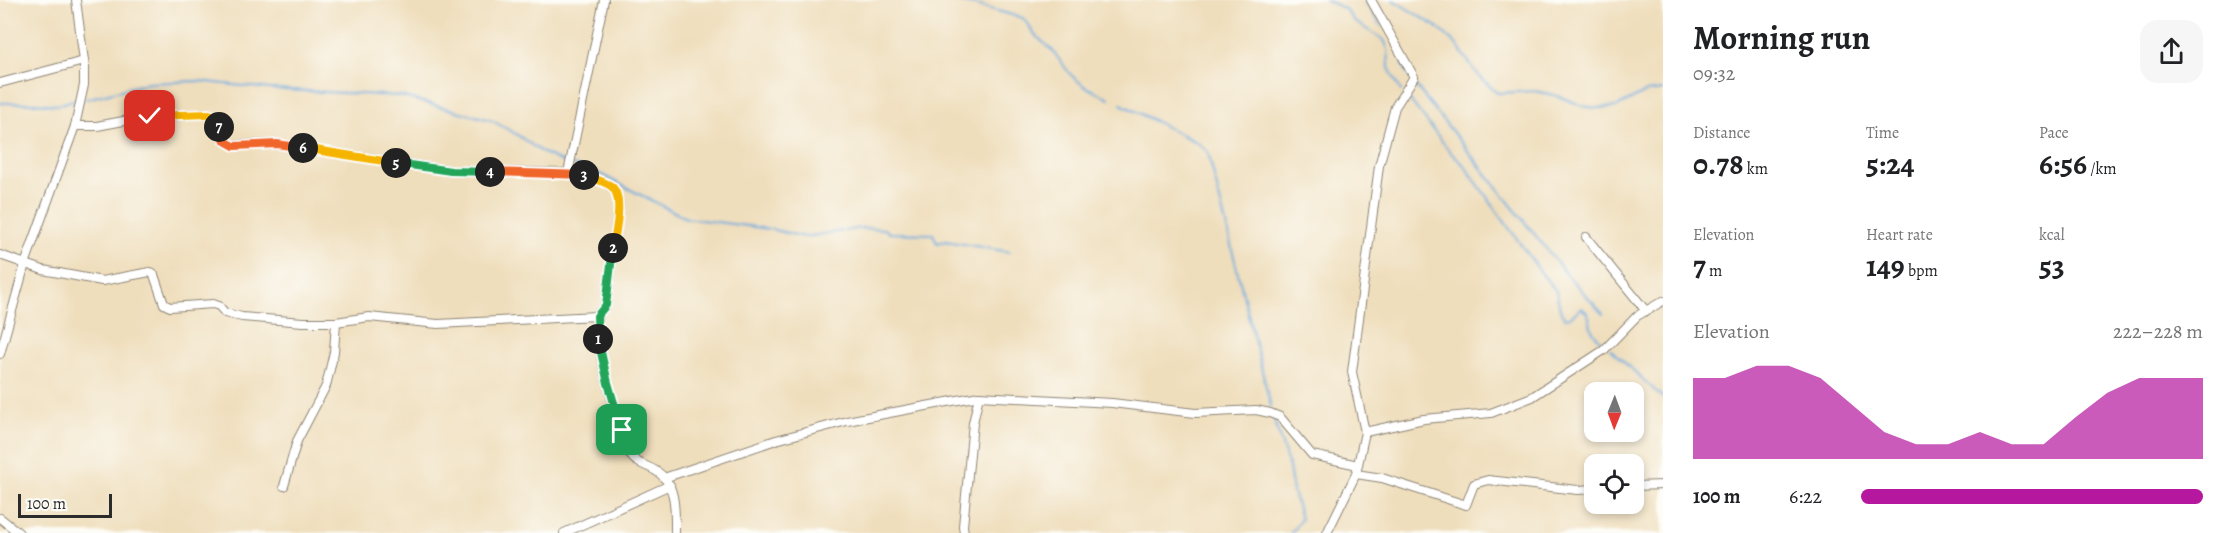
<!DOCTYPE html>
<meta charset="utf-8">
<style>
:root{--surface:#fff;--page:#f6f6f6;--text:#202124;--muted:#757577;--accent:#b5179e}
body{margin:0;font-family:Alegreya,serif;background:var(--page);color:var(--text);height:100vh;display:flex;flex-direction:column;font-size:22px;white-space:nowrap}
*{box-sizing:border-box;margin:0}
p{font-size:20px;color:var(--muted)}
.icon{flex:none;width:33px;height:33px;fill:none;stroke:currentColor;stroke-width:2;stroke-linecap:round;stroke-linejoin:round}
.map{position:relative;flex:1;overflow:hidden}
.panel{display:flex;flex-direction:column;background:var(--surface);width:570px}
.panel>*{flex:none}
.needle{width:39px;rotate:181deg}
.controls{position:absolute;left:1584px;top:382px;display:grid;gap:12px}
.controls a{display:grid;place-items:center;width:60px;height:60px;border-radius:12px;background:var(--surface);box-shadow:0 3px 9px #0003;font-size:30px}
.scale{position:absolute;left:18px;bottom:15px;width:94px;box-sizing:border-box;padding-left:6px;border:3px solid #2b2b2b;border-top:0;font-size:16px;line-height:21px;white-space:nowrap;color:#2b2b2b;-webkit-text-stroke:4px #fdfcf7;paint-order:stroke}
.pin{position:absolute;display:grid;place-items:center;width:51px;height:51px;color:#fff;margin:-26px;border-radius:12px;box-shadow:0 3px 9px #0006}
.km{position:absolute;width:30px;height:30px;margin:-15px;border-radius:50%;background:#222;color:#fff;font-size:16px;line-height:30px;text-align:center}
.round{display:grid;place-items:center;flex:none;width:63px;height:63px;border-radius:18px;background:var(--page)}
.headline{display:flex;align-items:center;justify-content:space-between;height:102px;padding:0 30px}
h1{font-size:33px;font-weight:600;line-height:45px}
.figures{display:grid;grid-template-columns:repeat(3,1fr);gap:9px;height:102px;padding:6px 30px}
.figures div{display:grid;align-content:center}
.figures b{font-size:30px;font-weight:600}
.figures small{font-size:16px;font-weight:400}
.figures p{font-size:16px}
.chart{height:168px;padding:12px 30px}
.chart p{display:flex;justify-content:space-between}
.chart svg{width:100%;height:108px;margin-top:6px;fill:var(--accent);opacity:.7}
ul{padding:0 30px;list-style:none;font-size:20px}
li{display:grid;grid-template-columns:96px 72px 1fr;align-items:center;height:45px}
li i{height:15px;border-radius:8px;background:var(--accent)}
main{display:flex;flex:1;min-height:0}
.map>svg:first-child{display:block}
</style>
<main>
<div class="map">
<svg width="1663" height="533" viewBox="0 0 1663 533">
<rect width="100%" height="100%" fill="#fdfcf7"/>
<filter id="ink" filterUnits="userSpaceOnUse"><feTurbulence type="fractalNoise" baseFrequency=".0167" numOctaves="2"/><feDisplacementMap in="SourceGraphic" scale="12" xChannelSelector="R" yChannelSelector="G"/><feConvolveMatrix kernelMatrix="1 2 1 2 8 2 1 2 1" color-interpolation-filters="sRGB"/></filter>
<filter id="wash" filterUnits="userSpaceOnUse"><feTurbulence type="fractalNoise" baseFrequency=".008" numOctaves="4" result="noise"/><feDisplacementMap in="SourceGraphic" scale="24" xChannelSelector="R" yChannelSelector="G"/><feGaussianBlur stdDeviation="1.35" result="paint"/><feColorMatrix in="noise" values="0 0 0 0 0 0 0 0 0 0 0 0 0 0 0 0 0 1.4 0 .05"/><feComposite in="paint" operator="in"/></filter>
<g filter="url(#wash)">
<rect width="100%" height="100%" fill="#efdebc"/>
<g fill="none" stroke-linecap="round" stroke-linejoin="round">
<g stroke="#6ba9dd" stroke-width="2">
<polyline points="945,0 976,5 1023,18 1036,36 1052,50 1071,75 1084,86 1109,98"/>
<polyline points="1325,0 1345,9 1355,22 1384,40 1388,49 1389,68 1401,91"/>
<polyline points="1364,0 1382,27"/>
<polyline points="1393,0 1437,27 1455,43 1479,76 1497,93 1535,91 1558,96 1583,106 1596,108 1617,107 1646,92 1663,90"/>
<polyline points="1402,64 1410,78"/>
<polyline points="1415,85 1568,276 1603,314"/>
<path d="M1406 95 1452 154 1464 165 1542 274 1556 291 1561 313 1565 318 1570 317 1581 308C1592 314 1588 320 1592 330 1594 335 1602 341 1606 345"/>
<polyline points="86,99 148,83 198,81 270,89 400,96 491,120 516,134 543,153 565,163"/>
<polyline points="0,103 35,103 57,105 77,99"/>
<polyline points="1121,104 1198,143 1208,152 1271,407"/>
<polyline points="572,165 594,171 686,218 770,229 804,237 862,228 885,229 889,233 933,234 937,243 945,241 1010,252"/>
<polyline points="1610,349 1663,398"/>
<polyline points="1273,417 1289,467 1293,492 1301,519 1291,533"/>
</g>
</g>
</g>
<g filter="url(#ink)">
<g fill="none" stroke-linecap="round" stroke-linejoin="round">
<g stroke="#8d8474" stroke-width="10">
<g id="street">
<path d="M604 0 568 173C580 173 607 180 614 190 618 194 618 199 619 204L606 305C603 308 598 313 597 316 592 332 620 437 630 454 635 464 647 465 656 471 677 483 675 511 675 533"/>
<polyline points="0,83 84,61"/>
<polyline points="75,126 97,126 150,116 209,114 214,116 225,141 234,145 277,144 451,171 568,173"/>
<polyline points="1586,237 1646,311"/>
<polyline points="0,255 43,270 102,281 150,272 154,275 164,304 170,307 213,304 219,306 225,313 242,317 303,322 336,322 369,317 438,324 597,316"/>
<polyline points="0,354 25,264 75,126 84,85 84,61 76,0"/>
<polyline points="1365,432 1424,419 1491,413 1532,397 1604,350 1637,316 1663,301"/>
<polyline points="1356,474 1382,478 1466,505 1474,484 1488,480 1578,490 1594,489"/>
<polyline points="664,478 776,440 847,421 979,396 1112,403 1195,413 1256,410 1270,413 1280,417 1312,455 1358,465"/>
<polyline points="284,486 297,441 326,386 334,352 336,322"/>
<polyline points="1634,486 1663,485"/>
<polyline points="0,518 19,533"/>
<polyline points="564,533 670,485"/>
<polyline points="964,533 963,526 973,423 979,396"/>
<polyline points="1327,533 1356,474 1365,432 1352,372 1379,166 1395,107 1414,77 1371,0"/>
</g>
</g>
<use href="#street" stroke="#fff" stroke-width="8"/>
</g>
</g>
<g fill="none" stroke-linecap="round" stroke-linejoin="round" filter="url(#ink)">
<g stroke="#fff" stroke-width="12">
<polyline id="split-1" points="598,339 608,383 622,430"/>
</g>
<g stroke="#fff" stroke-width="12">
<polyline id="split-2" points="598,339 597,316 606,305 613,248"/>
</g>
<g stroke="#fff" stroke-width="12">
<path id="split-3" d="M584 175C592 178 603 181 611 186 625 196 615 233 613 248"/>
</g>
<g stroke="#fff" stroke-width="12">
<polyline id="split-4" points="490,172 584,175"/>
</g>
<g stroke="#fff" stroke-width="12">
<polyline id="split-5" points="396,163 451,171 490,172"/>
</g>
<g stroke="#fff" stroke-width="12">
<polyline id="split-6" points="303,148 396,163"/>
</g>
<g stroke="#fff" stroke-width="12">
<polyline id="split-7" points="219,127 225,141 234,146 277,144 303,148"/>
</g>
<g stroke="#fff" stroke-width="12">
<polyline id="split-8" points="150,116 209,114 214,116 219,127"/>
</g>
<use href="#split-1" stroke="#22a559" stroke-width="8"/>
<use href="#split-2" stroke="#22a559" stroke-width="8"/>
<use href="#split-3" stroke="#f5b400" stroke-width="8"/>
<use href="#split-4" stroke="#f0652b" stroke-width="8"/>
<use href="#split-5" stroke="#22a559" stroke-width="8"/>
<use href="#split-6" stroke="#f5b400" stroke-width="8"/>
<use href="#split-7" stroke="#f0652b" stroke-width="8"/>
<use href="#split-8" stroke="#f5b400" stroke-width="8"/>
</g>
</svg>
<div class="controls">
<a><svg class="needle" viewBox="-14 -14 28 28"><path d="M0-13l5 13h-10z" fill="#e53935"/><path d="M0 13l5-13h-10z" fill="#757577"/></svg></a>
<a><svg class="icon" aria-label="locate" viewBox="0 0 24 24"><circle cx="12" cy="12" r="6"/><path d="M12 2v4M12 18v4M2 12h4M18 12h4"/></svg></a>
</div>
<div class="scale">100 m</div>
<div class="pin" style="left:622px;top:430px;background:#1e9e55"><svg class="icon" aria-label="arrive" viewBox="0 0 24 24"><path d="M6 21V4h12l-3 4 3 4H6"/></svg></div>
<div class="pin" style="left:150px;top:116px;background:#d93025"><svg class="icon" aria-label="check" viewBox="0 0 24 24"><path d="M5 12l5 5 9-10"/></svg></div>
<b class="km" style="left:598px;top:339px">1</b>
<b class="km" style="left:613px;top:248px">2</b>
<b class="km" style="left:584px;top:175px">3</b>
<b class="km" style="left:490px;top:172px">4</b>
<b class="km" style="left:396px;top:163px">5</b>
<b class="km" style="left:303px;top:148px">6</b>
<b class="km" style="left:219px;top:127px">7</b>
</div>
<section class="panel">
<div class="headline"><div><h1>Morning run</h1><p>09:32</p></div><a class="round"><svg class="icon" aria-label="share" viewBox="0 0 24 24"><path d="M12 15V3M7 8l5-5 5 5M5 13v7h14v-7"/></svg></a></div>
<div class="figures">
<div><p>Distance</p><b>0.78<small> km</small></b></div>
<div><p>Time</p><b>5:24</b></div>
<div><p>Pace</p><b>6:56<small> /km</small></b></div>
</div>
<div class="figures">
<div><p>Elevation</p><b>7<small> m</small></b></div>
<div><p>Heart rate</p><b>149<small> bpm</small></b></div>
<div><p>kcal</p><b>53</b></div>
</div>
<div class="chart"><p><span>Elevation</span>222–228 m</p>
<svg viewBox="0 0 160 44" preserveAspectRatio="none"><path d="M0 44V11L10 11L20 6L30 6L40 11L50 22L60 33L70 38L80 38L90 33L100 38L110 38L120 27L130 17L140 11L150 11L160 11V44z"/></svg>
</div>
<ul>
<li><b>100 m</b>6:22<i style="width:100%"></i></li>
</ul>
</section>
</main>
